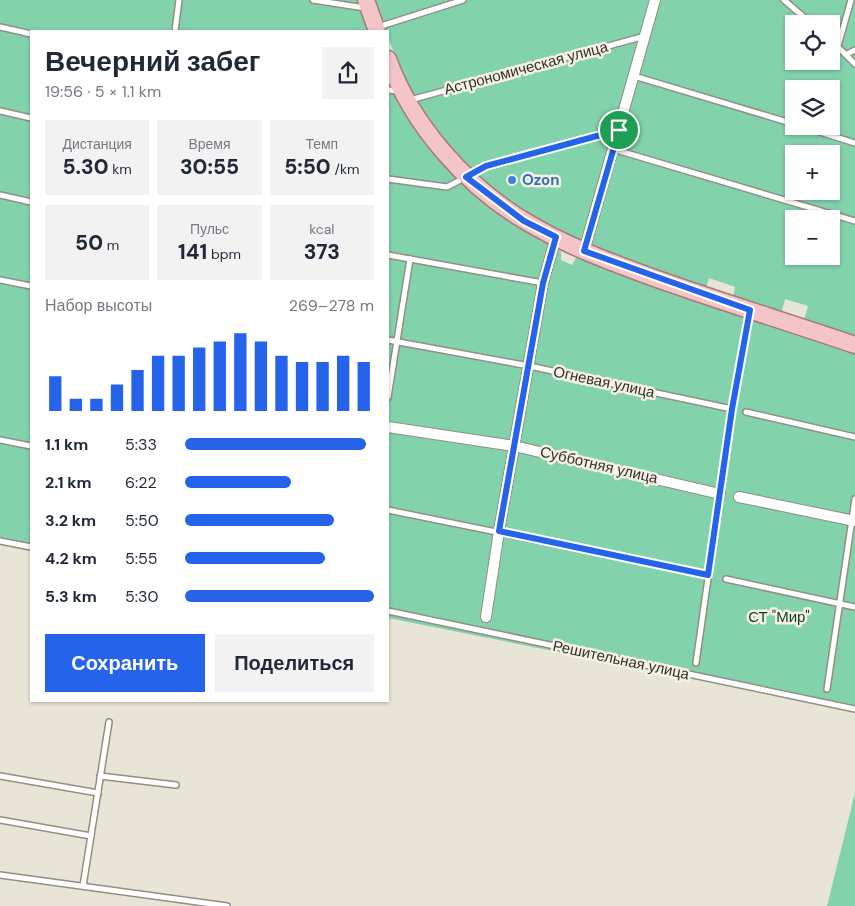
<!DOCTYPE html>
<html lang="ru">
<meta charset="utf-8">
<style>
:root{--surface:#fff;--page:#f2f2f3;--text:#1f2937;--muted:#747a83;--accent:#2563eb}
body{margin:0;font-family:"DM Sans",sans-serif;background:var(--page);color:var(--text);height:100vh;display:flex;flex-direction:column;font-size:19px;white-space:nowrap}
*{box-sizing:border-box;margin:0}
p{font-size:16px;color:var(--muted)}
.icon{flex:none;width:28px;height:28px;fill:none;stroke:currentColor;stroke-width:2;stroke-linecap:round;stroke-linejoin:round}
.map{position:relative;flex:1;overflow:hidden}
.drawer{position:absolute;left:30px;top:30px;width:359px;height:672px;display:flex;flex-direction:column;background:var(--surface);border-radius:0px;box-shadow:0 1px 4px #0004}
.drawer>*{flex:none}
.tools{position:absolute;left:785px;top:15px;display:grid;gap:10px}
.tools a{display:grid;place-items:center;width:55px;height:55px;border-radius:0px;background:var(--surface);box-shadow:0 1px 4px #0004;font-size:25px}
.pin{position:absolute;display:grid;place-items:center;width:42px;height:42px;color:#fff;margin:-21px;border:2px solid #fff;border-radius:50%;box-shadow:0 1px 5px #0007}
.round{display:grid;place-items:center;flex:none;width:52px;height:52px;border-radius:0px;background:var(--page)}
.summary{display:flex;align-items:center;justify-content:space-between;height:85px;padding:0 15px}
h1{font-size:28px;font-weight:800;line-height:38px}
.metrics{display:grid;grid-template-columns:repeat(3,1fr);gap:8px;height:85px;padding:5px 15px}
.metrics div{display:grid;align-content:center;border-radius:0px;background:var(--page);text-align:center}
.metrics b{font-size:21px;font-weight:800}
.metrics small{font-size:14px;font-weight:400}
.metrics p{font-size:14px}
.chart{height:140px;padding:10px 15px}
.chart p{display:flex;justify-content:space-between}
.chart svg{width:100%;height:90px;margin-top:5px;stroke:var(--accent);stroke-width:6}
.primary-button{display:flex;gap:10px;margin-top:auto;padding:10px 15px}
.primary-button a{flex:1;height:58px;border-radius:0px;background:var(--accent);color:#fff;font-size:20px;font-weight:800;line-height:58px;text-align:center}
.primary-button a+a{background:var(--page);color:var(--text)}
ul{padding:0 15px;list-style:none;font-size:16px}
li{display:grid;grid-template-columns:80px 60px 1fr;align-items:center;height:38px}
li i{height:12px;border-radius:6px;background:var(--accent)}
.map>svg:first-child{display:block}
</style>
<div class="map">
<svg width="855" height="906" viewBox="0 0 855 906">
<rect width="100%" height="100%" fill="#e8e5d6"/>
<g fill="#82d2ab" fill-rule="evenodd">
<polygon points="0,0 363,0 373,31 31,31 31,551 0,545"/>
<path d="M374 0H855V345L802 327 808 306 785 299 779 323 732 304 735 287 709 278 704 296 581 251 498 198 431 130 403 77ZM794 24H831V61H794ZM794 89H831V126H794ZM794 154H831V191H794ZM794 219H831V256H794Z"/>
<polygon points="388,68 495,206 527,232 561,252 561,260 572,265 576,258 855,352 855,711 388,618"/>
<polygon points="855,793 855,906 827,906"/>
</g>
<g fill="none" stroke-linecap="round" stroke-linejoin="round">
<g stroke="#928f82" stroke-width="8">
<g id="lane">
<polyline points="313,0 365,8"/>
<polyline points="784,0 812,24"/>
<polyline points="0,27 31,34"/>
<polyline points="378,27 463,0"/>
<polyline points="175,31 179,0"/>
<polyline points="831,40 855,64"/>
<polyline points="838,46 851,0"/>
<polyline points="847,54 855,50"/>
<polyline points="634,76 794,124"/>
<polyline points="388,90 399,91"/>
<polyline points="410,100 645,36"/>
<polyline points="0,111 31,118"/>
<polyline points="801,126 855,143"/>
<polyline points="613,149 855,221"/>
<polyline points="388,179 447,187 487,166 619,130"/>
<polyline points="0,195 31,202"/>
<polyline points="388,255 543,283"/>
<polyline points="0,280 31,286"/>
<polyline points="388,340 529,366 732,409"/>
<polyline points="388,397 410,259"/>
<polyline points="746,412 855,437"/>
<polyline points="0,440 31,446"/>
<polyline points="388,510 708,575"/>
<polyline points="0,541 31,547"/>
<polyline points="726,579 855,607"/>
<polyline points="388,611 855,709"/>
<polyline points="696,663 732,409 749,313"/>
<polyline points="827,689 855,499"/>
<polyline points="0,776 98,793"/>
<polyline points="100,776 176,785"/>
<polyline points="0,820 91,836"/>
<polyline points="0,875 227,906"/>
<polyline points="83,886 109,722"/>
</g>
</g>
<g stroke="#928f82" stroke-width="12">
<g id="street">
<polyline points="584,251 655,0"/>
<polyline points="388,427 514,446 720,494"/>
<polyline points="739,497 855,521"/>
<polyline points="486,617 499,531 543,283 556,237"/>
</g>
</g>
<g stroke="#aa7879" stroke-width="19">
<g id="primary">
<polyline points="366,0 377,31"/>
<path d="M388 59C412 125 465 185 525 221 563 244 605 260 646 275 715 300 785 321 855 345"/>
</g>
</g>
<use href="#lane" stroke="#fff" stroke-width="5"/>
<use href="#street" stroke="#fff" stroke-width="10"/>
<use href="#primary" stroke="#f3c5c8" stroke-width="16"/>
</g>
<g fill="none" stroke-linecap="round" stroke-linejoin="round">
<g stroke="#fff" stroke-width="10">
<polygon id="route" points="619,130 584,251 750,310 732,409 708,575 499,531 543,283 556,237 524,221 466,177 486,166"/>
</g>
<use href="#route" stroke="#2563eb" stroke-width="6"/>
</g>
<circle fill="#3f7fe0" stroke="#f5f2e4" stroke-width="2" cx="512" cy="180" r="5"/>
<g text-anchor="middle" stroke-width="5" stroke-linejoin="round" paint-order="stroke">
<g font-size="15" fill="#32312b" stroke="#f5f2e4">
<text transform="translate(526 68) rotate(-15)" y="5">Астрономическая улица</text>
<text transform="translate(604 382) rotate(12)" y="5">Огневая улица</text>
<text transform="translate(599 465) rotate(13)" y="5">Субботняя улица</text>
<text transform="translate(621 660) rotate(12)" y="5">Решительная улица</text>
</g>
<g font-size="15" font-weight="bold" fill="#366cbe" stroke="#f5f2e4" text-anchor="start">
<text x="522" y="185">Ozon</text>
</g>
<g font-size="15" fill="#123a28" stroke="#f5f2e4">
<text x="779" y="622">СТ "Мир"</text>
</g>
</g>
</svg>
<div class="tools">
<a><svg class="icon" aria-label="locate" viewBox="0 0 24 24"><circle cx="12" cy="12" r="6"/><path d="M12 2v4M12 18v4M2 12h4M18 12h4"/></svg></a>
<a><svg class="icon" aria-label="layers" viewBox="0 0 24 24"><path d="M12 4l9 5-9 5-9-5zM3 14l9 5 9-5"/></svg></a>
<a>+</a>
<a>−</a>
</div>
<div class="pin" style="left:619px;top:130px;background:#1e9e55"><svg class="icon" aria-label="arrive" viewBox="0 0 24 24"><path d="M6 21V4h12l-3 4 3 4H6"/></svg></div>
<section class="drawer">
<div class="summary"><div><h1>Вечерний забег</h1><p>19:56 · 5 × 1.1 km</p></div><a class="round"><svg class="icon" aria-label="share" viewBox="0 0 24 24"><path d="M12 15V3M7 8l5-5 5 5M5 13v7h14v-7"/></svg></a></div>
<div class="metrics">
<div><p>Дистанция</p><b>5.30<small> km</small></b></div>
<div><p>Время</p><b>30:55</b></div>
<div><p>Темп</p><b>5:50<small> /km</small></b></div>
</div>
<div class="metrics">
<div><b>50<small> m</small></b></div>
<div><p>Пульс</p><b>141<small> bpm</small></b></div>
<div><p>kcal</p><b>373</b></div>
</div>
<div class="chart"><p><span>Набор высоты</span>269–278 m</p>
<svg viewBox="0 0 160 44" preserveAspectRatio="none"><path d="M5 44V27M15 44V38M25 44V38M35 44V31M45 44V24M55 44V17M65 44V17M75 44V13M85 44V10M95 44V6M105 44V10M115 44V17M125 44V20M135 44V20M145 44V17M155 44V20"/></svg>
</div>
<ul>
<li><b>1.1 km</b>5:33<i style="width:96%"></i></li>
<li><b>2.1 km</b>6:22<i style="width:56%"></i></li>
<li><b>3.2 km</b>5:50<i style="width:79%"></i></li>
<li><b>4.2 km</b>5:55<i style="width:74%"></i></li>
<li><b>5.3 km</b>5:30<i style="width:100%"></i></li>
</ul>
<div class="primary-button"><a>Сохранить</a><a>Поделиться</a></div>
</section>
</div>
